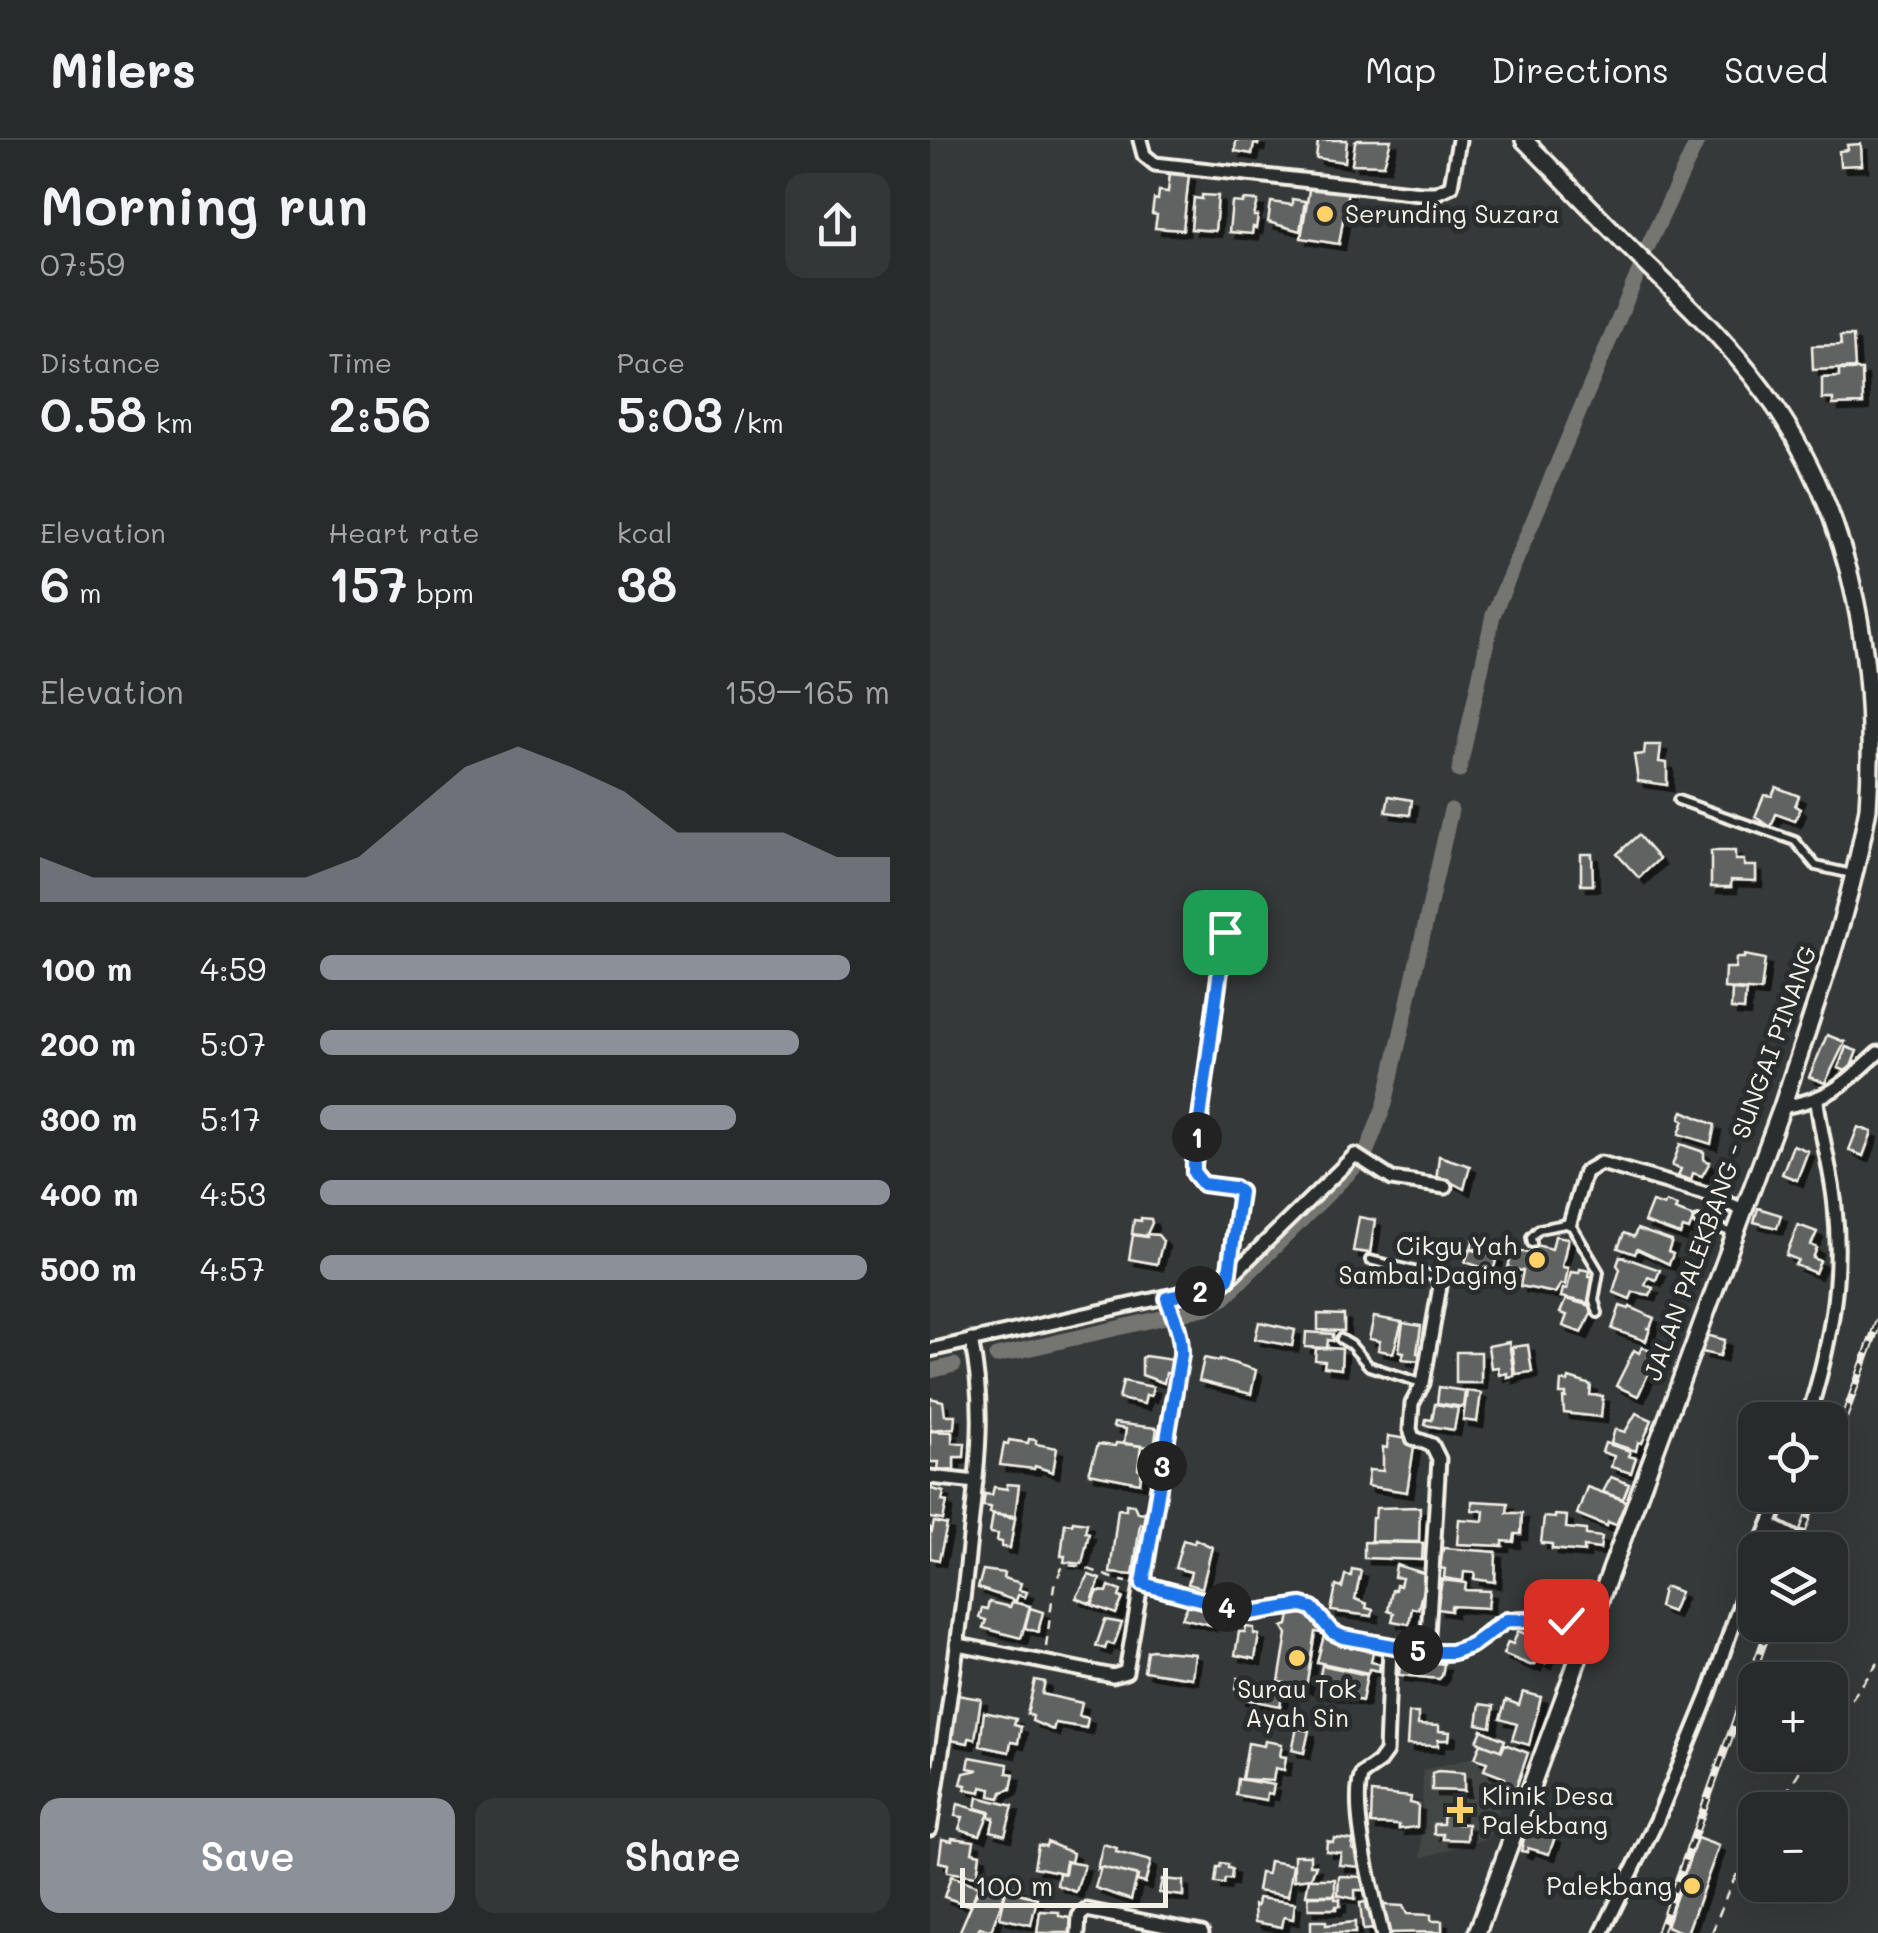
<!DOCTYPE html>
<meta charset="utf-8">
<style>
:root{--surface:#282b2b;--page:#343737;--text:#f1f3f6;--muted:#a5a7a9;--line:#444747;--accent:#8c9099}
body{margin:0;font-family:Mali,sans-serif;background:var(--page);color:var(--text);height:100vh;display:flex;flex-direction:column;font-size:38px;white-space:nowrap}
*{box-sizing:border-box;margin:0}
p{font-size:32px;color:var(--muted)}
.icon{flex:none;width:55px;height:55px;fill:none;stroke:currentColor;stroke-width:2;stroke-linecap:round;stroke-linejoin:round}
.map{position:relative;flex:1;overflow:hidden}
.drawer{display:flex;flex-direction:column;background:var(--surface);width:930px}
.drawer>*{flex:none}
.controls{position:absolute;left:808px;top:1262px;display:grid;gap:20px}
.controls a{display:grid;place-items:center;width:110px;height:110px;border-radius:20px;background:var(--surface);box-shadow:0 10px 40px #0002,0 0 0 2px var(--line);font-size:50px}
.scale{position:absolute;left:30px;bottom:25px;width:208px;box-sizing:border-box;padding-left:10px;border:5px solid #f4f1e8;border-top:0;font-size:28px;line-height:35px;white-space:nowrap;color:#f4f1e8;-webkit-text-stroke:8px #2a2d2e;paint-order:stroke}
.pin{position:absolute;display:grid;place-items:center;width:85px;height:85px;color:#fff;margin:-42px;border-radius:20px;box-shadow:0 5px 15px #0006}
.km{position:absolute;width:50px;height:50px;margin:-25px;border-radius:50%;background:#222;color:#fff;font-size:28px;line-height:50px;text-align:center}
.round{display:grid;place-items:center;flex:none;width:105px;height:105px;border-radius:20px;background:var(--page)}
.headline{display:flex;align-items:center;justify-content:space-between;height:170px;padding:0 40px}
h1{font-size:55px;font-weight:600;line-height:75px}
.metrics{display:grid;grid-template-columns:repeat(3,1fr);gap:15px;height:170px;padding:10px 40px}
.metrics div{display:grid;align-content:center}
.metrics b{font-size:50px;font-weight:600}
.metrics small{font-size:28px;font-weight:400}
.metrics p{font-size:28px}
.chart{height:280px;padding:20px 40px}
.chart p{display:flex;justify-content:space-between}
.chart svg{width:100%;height:180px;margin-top:10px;fill:var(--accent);opacity:.7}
.button{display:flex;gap:20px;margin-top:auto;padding:20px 40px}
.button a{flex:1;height:115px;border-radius:20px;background:var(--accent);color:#fff;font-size:40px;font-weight:600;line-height:115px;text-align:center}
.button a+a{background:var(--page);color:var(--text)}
ul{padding:0 40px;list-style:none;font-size:32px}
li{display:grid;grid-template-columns:160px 120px 1fr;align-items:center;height:75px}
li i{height:25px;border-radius:12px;background:var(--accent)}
header{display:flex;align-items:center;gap:60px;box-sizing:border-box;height:140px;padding:0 50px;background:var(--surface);border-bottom:2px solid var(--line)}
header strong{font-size:48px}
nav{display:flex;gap:55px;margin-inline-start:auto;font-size:35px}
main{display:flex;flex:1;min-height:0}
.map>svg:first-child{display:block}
</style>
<header>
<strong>Milers</strong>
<nav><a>Map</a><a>Directions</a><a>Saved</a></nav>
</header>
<main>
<section class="drawer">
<div class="headline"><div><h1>Morning run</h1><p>07:59</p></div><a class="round"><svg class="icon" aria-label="share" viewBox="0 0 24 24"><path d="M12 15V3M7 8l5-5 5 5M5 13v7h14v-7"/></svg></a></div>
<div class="metrics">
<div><p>Distance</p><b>0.58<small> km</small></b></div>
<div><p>Time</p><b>2:56</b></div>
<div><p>Pace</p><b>5:03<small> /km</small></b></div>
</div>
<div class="metrics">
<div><p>Elevation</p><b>6<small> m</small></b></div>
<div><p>Heart rate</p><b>157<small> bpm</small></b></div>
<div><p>kcal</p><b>38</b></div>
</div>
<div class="chart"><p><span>Elevation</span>159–165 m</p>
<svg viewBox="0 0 160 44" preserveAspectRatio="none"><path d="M0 44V33L10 38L20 38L30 38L40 38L50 38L60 33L70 22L80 11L90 6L100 11L110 17L120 27L130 27L140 27L150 33L160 33V44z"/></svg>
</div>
<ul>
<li><b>100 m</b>4:59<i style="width:93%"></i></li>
<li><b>200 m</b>5:07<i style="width:84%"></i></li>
<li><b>300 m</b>5:17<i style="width:73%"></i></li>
<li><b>400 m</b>4:53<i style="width:100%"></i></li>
<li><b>500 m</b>4:57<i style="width:96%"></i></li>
</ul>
<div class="button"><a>Save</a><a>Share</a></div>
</section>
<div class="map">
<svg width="948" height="1793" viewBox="0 0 948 1793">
<defs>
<filter id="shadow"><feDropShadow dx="6" dy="6" stdDeviation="0" flood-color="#0009"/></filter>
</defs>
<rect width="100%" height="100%" fill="#363939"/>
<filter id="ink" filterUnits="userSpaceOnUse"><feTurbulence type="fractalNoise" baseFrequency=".01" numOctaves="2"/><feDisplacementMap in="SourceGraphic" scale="20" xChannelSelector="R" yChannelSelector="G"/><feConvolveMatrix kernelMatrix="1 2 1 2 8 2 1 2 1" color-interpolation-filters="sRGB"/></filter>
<g filter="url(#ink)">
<polygon fill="#434645" points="545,1617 573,1657 559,1698 491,1718 493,1630"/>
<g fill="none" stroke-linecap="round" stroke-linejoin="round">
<g stroke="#757572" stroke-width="15">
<polyline points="718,106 768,0"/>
<polyline points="529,631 563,475 709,131"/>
<polyline points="66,1216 279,1167 293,1159 427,1025 436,1013 455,964 521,670"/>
<polyline points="0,1231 24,1225"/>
</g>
</g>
<g fill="#616362" stroke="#f4f1e8" stroke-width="2.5" filter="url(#shadow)">
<polygon points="306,0 329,0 328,5 324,4 322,14 305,11"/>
<polygon points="388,0 417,0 415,22 386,18"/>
<polygon points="428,0 461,0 454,25 422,24 425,2"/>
<polygon points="931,4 932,25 910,26 909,11 918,10 917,5"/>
<polygon points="240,33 259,35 253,90 225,88 227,75 222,74 224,59 228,60 229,51 238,52"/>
<polygon points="380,44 418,50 409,104 371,98"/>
<polygon points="272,55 288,56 285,91 261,89 264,58 272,59"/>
<polygon points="362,59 375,61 370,91 338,82 341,62 362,65"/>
<polygon points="313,60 328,61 324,76 328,76 326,88 323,87 322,94 299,92 302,62 313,63"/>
<polygon points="910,196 923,196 925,228 883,230 882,206 911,205"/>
<polygon points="909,230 932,230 933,264 903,265 903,259 892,259 892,238 909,237"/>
<polygon points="715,605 731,605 729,622 737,623 737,645 708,641 704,615 714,614"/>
<polygon points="846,647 869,656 865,666 870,669 865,681 846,674 841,687 825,677 834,655 842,656"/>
<polygon points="459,656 482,660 480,675 456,672"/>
<polygon points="708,695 729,719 709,738 687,714"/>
<polygon points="781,711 805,711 805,720 814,720 814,726 826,726 826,741 801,740 801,747 781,747"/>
<polygon points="651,714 662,714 663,745 651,745"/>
<polygon points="814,815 835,819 831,851 794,848 795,828 805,828 806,818 814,818"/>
<polygon points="802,850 816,851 814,870 801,869"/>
<polygon points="897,895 915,902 895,943 879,937"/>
<polygon points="916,907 927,911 919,932 908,928"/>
<polygon points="753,971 785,985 781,1004 749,994 754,980 750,978"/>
<polygon points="928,987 942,992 933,1016 919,1010"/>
<polygon points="750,1004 774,1012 774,1020 780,1022 772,1036 763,1033 761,1040 748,1036 751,1029 742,1026"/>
<polygon points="863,1005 878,1011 867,1040 852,1034"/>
<polygon points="509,1016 540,1026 534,1049 517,1040 516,1044 506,1041"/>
<polygon points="722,1062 734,1066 736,1062 747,1066 745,1070 764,1077 759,1090 753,1088 750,1095 714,1082"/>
<polygon points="828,1068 851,1075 847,1088 824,1082"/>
<polygon points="429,1077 445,1080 440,1113 423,1111"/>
<polygon points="211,1078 221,1079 222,1083 216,1096 202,1094 204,1080 211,1081"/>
<polygon points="868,1085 887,1092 881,1105 887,1108 883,1118 890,1121 885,1133 865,1125 868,1120 856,1115"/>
<polygon points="707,1089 742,1101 738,1112 743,1114 739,1124 707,1109 705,1114 688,1108 694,1093 704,1097"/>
<polygon points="217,1094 228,1095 233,1101 227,1124 199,1119 203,1095 217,1097"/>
<polygon points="545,1094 566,1100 562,1114 541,1108"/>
<polygon points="625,1096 638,1098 632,1127 638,1128 635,1145 631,1144 625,1153 590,1146 593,1131 578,1128 582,1110 604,1114 606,1105 622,1109"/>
<polygon points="540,1109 567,1117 563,1131 535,1122"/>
<polygon points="690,1116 730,1130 726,1140 718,1137 715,1145 723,1148 720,1155 703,1152 700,1159 683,1152 690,1129 687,1125"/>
<polygon points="650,1129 660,1131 659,1136 664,1137 658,1163 631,1157 633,1149 637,1150 641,1132 649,1133"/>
<polygon points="636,1159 664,1167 652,1193 633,1186 637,1175 630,1173"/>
<polygon points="690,1166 699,1169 700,1167 724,1178 720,1188 716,1188 720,1189 716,1201 682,1189"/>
<polygon points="388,1174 414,1175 414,1191 388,1190"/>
<polygon points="444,1177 472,1182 463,1213 448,1210 450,1201 439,1199"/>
<polygon points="329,1182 365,1190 362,1206 325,1199"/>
<polygon points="473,1183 491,1186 487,1213 491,1214 490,1221 472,1219 474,1212 469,1211"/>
<polygon points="376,1192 403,1194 403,1201 398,1200 397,1208 375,1207"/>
<polygon points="776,1195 795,1200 790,1216 772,1212"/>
<polygon points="579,1202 584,1236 577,1237 577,1233 569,1235 568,1227 561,1228 558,1206"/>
<polygon points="598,1205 602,1232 585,1234 582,1207"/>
<polygon points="712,1207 734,1218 727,1231 721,1228 708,1256 686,1246 704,1210 709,1213"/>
<polygon points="399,1208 412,1209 411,1229 394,1227 395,1221 385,1220 386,1209"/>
<rect x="526" y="1212" width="25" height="31"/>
<polygon points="215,1216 243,1220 241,1234 236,1233 234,1243 212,1235 212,1218"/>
<polygon points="274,1218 289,1221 290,1219 326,1230 321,1254 269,1241"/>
<polygon points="639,1238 661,1245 660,1255 673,1256 671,1277 634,1273 633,1258 636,1258 636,1254 630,1254 631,1241 638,1242"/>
<polygon points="193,1241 223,1247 221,1256 216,1255 214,1264 189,1259"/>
<polygon points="509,1247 535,1251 533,1267 507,1263"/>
<polygon points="537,1251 551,1253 547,1282 533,1280"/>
<polygon points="0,1258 13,1261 15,1275 25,1275 24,1288 0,1290"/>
<polygon points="505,1264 528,1268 524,1290 495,1285 496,1279 502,1280"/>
<polygon points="706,1273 722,1280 712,1303 708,1302 706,1311 681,1303 685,1289 695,1292"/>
<polygon points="184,1283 227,1288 224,1308 194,1303 196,1289 183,1287"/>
<polygon points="0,1291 22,1292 22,1303 35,1303 34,1317 24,1317 24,1330 8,1329 9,1322 0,1322"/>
<polygon points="458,1296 485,1300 477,1352 437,1346 439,1330 453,1331 453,1307 457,1308"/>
<polygon points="99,1299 106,1300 106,1304 127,1308 123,1332 105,1326 104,1329 70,1325 74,1303 78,1304 79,1300 98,1303"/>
<polygon points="186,1303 211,1306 208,1329 212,1329 210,1343 159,1333 168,1304 185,1306"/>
<polygon points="675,1303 700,1311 698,1316 706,1318 701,1333 681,1327 684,1316 672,1312"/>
<polygon points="681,1337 699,1344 693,1359 673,1352"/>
<polygon points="77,1344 89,1345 85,1376 60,1373 61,1367 53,1366 55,1354 62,1355 64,1347 77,1349"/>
<polygon points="0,1345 1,1349 14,1352 12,1361 17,1362 13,1380 0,1378"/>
<polygon points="657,1347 696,1361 686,1385 678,1382 677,1386 647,1374"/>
<polygon points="542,1361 578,1363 577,1373 592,1373 591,1394 585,1394 584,1402 573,1401 573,1406 527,1404 529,1379 553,1381 554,1371 542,1370"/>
<polygon points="196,1364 204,1365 207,1372 218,1373 216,1384 210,1384 203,1435 180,1433 188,1369 196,1370"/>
<polygon points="490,1367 489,1402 441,1401 442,1378 445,1378 446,1368"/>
<polygon points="63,1374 85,1378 80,1408 72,1407 72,1402 67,1401 68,1394 60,1393"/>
<polygon points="625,1375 637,1376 636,1388 656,1390 656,1395 672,1397 670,1409 654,1407 654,1412 622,1409 622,1404 611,1403 614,1377 625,1378"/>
<polygon points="143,1381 157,1383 155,1392 159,1393 152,1424 134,1422 135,1416 131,1416 135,1383 142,1384"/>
<polygon points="4,1382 17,1385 9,1420 0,1418 0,1388 2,1391"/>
<polygon points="265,1399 282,1407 272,1448 258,1444 261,1432 245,1428 253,1400 264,1403"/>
<polygon points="434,1402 493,1403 492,1420 434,1418"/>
<polygon points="513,1408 566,1412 565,1442 544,1439 545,1433 534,1432 533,1441 514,1438 515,1429 510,1428"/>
<polygon points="466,1425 497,1434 488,1469 482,1468 479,1484 462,1481 464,1473 458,1471 462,1450 465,1450 466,1445 470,1446 472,1438 464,1437"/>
<polygon points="422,1429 431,1431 425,1459 437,1464 436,1468 443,1470 442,1476 401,1471 406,1446 412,1448 415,1435 421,1436"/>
<polygon points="53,1430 74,1433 73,1438 91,1443 89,1450 97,1452 95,1457 88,1455 86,1461 48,1448"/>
<polygon points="159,1435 170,1439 161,1464 146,1458"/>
<polygon points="512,1440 536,1443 535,1450 560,1451 558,1468 521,1466 521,1471 507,1469"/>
<polygon points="179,1446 191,1451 189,1457 193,1458 186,1474 162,1465 168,1451 177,1452"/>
<polygon points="737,1447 750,1452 742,1472 729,1467 733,1449"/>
<polygon points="373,1461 387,1464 384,1479 393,1480 391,1493 385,1492 376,1547 349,1542 357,1494 353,1487 358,1485 362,1465"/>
<polygon points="59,1462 80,1467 82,1462 100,1466 91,1498 53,1488 56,1480 49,1478 52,1468 57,1469"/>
<polygon points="259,1463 285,1470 281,1485 252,1478"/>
<polygon points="100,1468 113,1472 108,1492 95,1488"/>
<polygon points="175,1480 192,1483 184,1505 177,1503 175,1509 166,1506"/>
<polygon points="316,1487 324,1488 324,1494 329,1495 325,1519 305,1515 309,1492 315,1492"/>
<polygon points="588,1491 612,1500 611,1503 621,1507 615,1523 607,1520 605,1525 600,1525 573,1514 578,1502 583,1504"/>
<polygon points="395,1492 434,1502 433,1509 443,1511 441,1522 450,1524 449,1531 439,1529 438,1533 387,1522"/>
<polygon points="222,1510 265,1514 262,1538 214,1531 217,1511"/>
<polygon points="481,1520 514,1524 512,1536 509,1539 469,1535 470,1524 481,1525"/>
<polygon points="392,1525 437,1535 432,1561 387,1551"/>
<polygon points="308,1538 354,1546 350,1566 310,1558 312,1550 306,1549"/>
<polygon points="105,1540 115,1542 112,1554 152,1563 149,1576 158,1578 156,1588 125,1583 123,1590 102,1581 103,1576 97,1574"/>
<polygon points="593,1552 611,1557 599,1605 582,1600 587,1584 570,1579 576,1560 589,1565"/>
<polygon points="27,1555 51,1559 45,1599 39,1598 38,1603 20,1600"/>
<polygon points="550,1564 564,1566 561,1587 547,1584"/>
<polygon points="54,1572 86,1579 84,1585 91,1587 88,1603 81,1602 79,1612 50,1606"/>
<polygon points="479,1573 488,1573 488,1585 509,1586 509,1591 520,1592 519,1600 508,1600 508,1606 477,1605"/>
<polygon points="367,1588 379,1591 374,1613 362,1610"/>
<polygon points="552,1590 575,1600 570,1611 547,1601"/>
<polygon points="335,1601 352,1604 350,1616 356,1617 354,1630 345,1628 343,1641 312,1639 318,1603 334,1606"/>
<polygon points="551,1603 572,1611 575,1604 598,1613 582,1660 574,1657 577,1649 572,1647 575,1638 554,1630 557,1622 545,1618"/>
<polygon points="40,1617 78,1624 77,1633 84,1634 81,1649 72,1652 70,1658 60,1656 61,1649 52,1647 51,1652 35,1649 36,1645 31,1644 34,1633 48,1630 38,1628"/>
<polygon points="508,1631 534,1633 534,1651 502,1650 502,1633"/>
<polygon points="308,1639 344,1645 342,1654 337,1653 336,1660 306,1655"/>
<polygon points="442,1653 481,1657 480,1663 488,1665 487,1687 469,1689 469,1685 441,1684"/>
<polygon points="48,1657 83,1666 75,1695 61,1691 64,1678 59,1677 60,1672 46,1668"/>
<polygon points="28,1664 59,1673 50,1695 29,1689 33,1677 25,1676"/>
<polygon points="514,1668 529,1668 528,1684 538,1684 537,1700 513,1699 513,1694 504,1694 504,1684 513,1684"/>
<polygon points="597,1686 625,1697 619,1714 598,1708 597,1712 591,1711"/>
<polygon points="22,1698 44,1701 42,1712 50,1714 47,1736 17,1732 18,1724 9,1722 12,1699 22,1701"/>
<polygon points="404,1698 423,1700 422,1709 432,1714 431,1727 409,1725 411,1713 396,1711 397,1701 403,1702"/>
<polygon points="767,1698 789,1706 757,1793 754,1793 736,1786"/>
<polygon points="117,1702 143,1713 141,1722 136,1721 134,1733 104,1727 108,1705 116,1706"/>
<polygon points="173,1704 187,1708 186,1712 221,1721 215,1743 207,1741 208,1736 170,1727 167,1729"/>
<polygon points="364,1715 380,1715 380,1725 386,1725 381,1738 364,1740"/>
<polygon points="339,1721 363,1725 358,1756 327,1751 330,1733 337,1734"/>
<polygon points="137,1722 154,1725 146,1752 127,1745 129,1733 135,1734"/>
<polygon points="291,1723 298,1724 298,1728 302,1729 301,1739 295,1739 294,1744 285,1743 287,1727 290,1727"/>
<polygon points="171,1727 207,1736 201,1760 165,1748"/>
<polygon points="21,1736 48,1746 41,1766 14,1757"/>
<polygon points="409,1736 435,1737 435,1750 425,1750 425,1759 408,1755"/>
<polygon points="232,1739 253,1741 253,1756 229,1753"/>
<polygon points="379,1739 405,1739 405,1755 376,1755"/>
<polygon points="50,1745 75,1753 61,1791 50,1787 47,1793 29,1793"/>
<polygon points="77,1745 89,1747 88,1753 107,1758 101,1785 70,1778"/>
<polygon points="378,1756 405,1756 405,1759 410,1759 410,1766 406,1766 406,1769 379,1769"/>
<polygon points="328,1758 365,1763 363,1779 354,1777 352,1787 325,1782 324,1765 327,1766"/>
<polygon points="436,1762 437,1770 444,1769 446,1789 433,1790 430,1763"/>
<polygon points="454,1765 473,1766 477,1774 501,1775 501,1781 512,1781 512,1792 455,1793"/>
<polygon points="110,1771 129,1772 129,1776 146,1779 144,1793 107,1793"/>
<polygon points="381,1781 396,1781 396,1785 425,1782 425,1793 381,1793"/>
</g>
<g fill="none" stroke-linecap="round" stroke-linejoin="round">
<g stroke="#f4f1e8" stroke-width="14">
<g id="service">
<polyline points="748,660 865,701 886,726 922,734"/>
<polyline points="768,1081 803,1093"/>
<polyline points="602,1103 601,1097 609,1089 640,1083 669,1132 664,1160 668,1173"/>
<polyline points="440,1120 503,1136 510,1145"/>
<polyline points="237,1158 252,1197 243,1259"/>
<polyline points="411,1199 421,1205 439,1226 491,1243"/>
</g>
</g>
<g stroke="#f4f1e8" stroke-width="19">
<g id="minor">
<polyline points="210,0 214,15 225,24 490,53 506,53 521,46 529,0"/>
<polyline points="295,792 264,1024 264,1033 273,1044 305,1048 310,1052 297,1139"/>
<path d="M852 967C901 958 912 946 948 913"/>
<polyline points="640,1083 655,1032 671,1023 777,1054 813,1070"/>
<polyline points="0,1210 293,1144 425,1015 462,1039 515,1047"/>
<path d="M877 1280C899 1210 913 1141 905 1067 902 1032 891 997 887 961"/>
<polyline points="0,1337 46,1342"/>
<polyline points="840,1385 863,1397"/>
<polyline points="829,1410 852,1355"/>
<path d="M213 1444 321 1473 372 1465 382 1468 402 1492 413 1497C446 1503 487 1517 521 1513 540 1510 552 1495 567 1485 587 1472 636 1481 658 1487"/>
<polyline points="29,1505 183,1536 196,1532 243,1260"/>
<polyline points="497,1511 509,1319 502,1305 483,1298 480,1289 482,1264 493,1243 510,1146"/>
<path d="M0 1689C15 1595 29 1502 39 1407 46 1335 57 1272 41 1200"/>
<polyline points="148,1793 149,1776 157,1770 272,1793"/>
<path d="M452 1793C444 1757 419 1666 432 1634L448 1623 456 1612 460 1506"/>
<polyline points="672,1793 727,1680 779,1554 825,1420"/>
</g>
</g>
<g stroke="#f4f1e8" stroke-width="22">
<path id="tertiary" d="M547 1793 852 967C884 869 920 771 938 668 948 530 925 387 848 271 809 212 756 163 706 114 668 76 632 38 594 0"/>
</g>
<g stroke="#f4f1e8" stroke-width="2.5" stroke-dasharray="10 8" stroke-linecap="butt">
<path d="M116 1507 124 1445 133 1426C156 1423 174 1438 197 1442"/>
<polyline points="900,1588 948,1523"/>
<polyline points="845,1670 880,1615"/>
<polyline points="782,1793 799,1749 825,1701"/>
</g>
<use href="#service" stroke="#2a2d2e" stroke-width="6"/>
<use href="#minor" stroke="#2a2d2e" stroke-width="11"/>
<use href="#tertiary" stroke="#2a2d2e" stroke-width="15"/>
<g stroke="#f4f1e8" stroke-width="8">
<g id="rail">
<polyline points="900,1317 948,1183"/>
<polyline points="866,1410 886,1355"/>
<polyline points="729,1793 840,1485"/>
</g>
</g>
<use href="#rail" stroke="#2a2d2e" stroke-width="4" stroke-dasharray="11" stroke-linecap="butt"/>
</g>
</g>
<g fill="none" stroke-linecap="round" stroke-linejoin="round" filter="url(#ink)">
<g stroke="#fff" stroke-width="20">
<path id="route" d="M295 792 264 1024V1033L273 1044 304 1048 310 1052 298 1139 281 1148 237 1158C244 1179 252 1192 251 1215L213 1444 321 1473 372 1465 382 1468 402 1492 413 1497 497 1512H522L542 1505 577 1480 636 1481"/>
</g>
<use href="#route" stroke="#1a73e8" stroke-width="12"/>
</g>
<g fill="#ffd166" stroke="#2a2d2e" stroke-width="4">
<circle cx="395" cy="74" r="10"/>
<circle cx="607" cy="1120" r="10"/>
<circle cx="367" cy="1518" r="10"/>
<path d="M525 1655h10v10h10v10h-10v10h-10v-10h-10v-10h10z"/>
<circle cx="762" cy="1746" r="10"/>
</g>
<g text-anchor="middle" stroke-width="10" stroke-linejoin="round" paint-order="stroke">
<g font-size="25" fill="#f4f1e8" stroke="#2a2d2e" text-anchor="start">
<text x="415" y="83">Serunding Suzara</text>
<text x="587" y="1115" text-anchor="end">Cikgu Yah<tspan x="587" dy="29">Sambal Daging</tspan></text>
<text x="367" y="1558" text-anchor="middle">Surau Tok<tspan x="367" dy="29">Ayah Sin</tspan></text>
<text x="552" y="1665">Klinik Desa<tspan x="552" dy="29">Palekbang</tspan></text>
<text x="742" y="1755" text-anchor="end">Palekbang</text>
</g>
<g font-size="25" fill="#f4f1e8" stroke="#2a2d2e">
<text transform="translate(800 1023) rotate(-70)" y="9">JALAN PALEKBANG - SUNGAI PINANG</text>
</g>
</g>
</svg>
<div class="controls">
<a><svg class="icon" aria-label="locate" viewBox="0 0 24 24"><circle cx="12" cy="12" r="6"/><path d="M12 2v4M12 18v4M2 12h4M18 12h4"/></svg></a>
<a><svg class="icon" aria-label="layers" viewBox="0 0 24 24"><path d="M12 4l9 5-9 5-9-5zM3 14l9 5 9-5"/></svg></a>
<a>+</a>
<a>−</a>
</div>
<div class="scale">100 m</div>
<div class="pin" style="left:295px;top:792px;background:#1e9e55"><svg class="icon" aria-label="arrive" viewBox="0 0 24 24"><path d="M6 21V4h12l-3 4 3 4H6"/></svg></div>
<div class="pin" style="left:636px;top:1481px;background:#d93025"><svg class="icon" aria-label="check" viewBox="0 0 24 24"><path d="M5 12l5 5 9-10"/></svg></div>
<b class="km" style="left:267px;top:997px">1</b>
<b class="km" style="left:270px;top:1151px">2</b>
<b class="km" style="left:232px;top:1326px">3</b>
<b class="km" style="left:297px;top:1467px">4</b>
<b class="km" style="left:488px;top:1510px">5</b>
</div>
</main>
